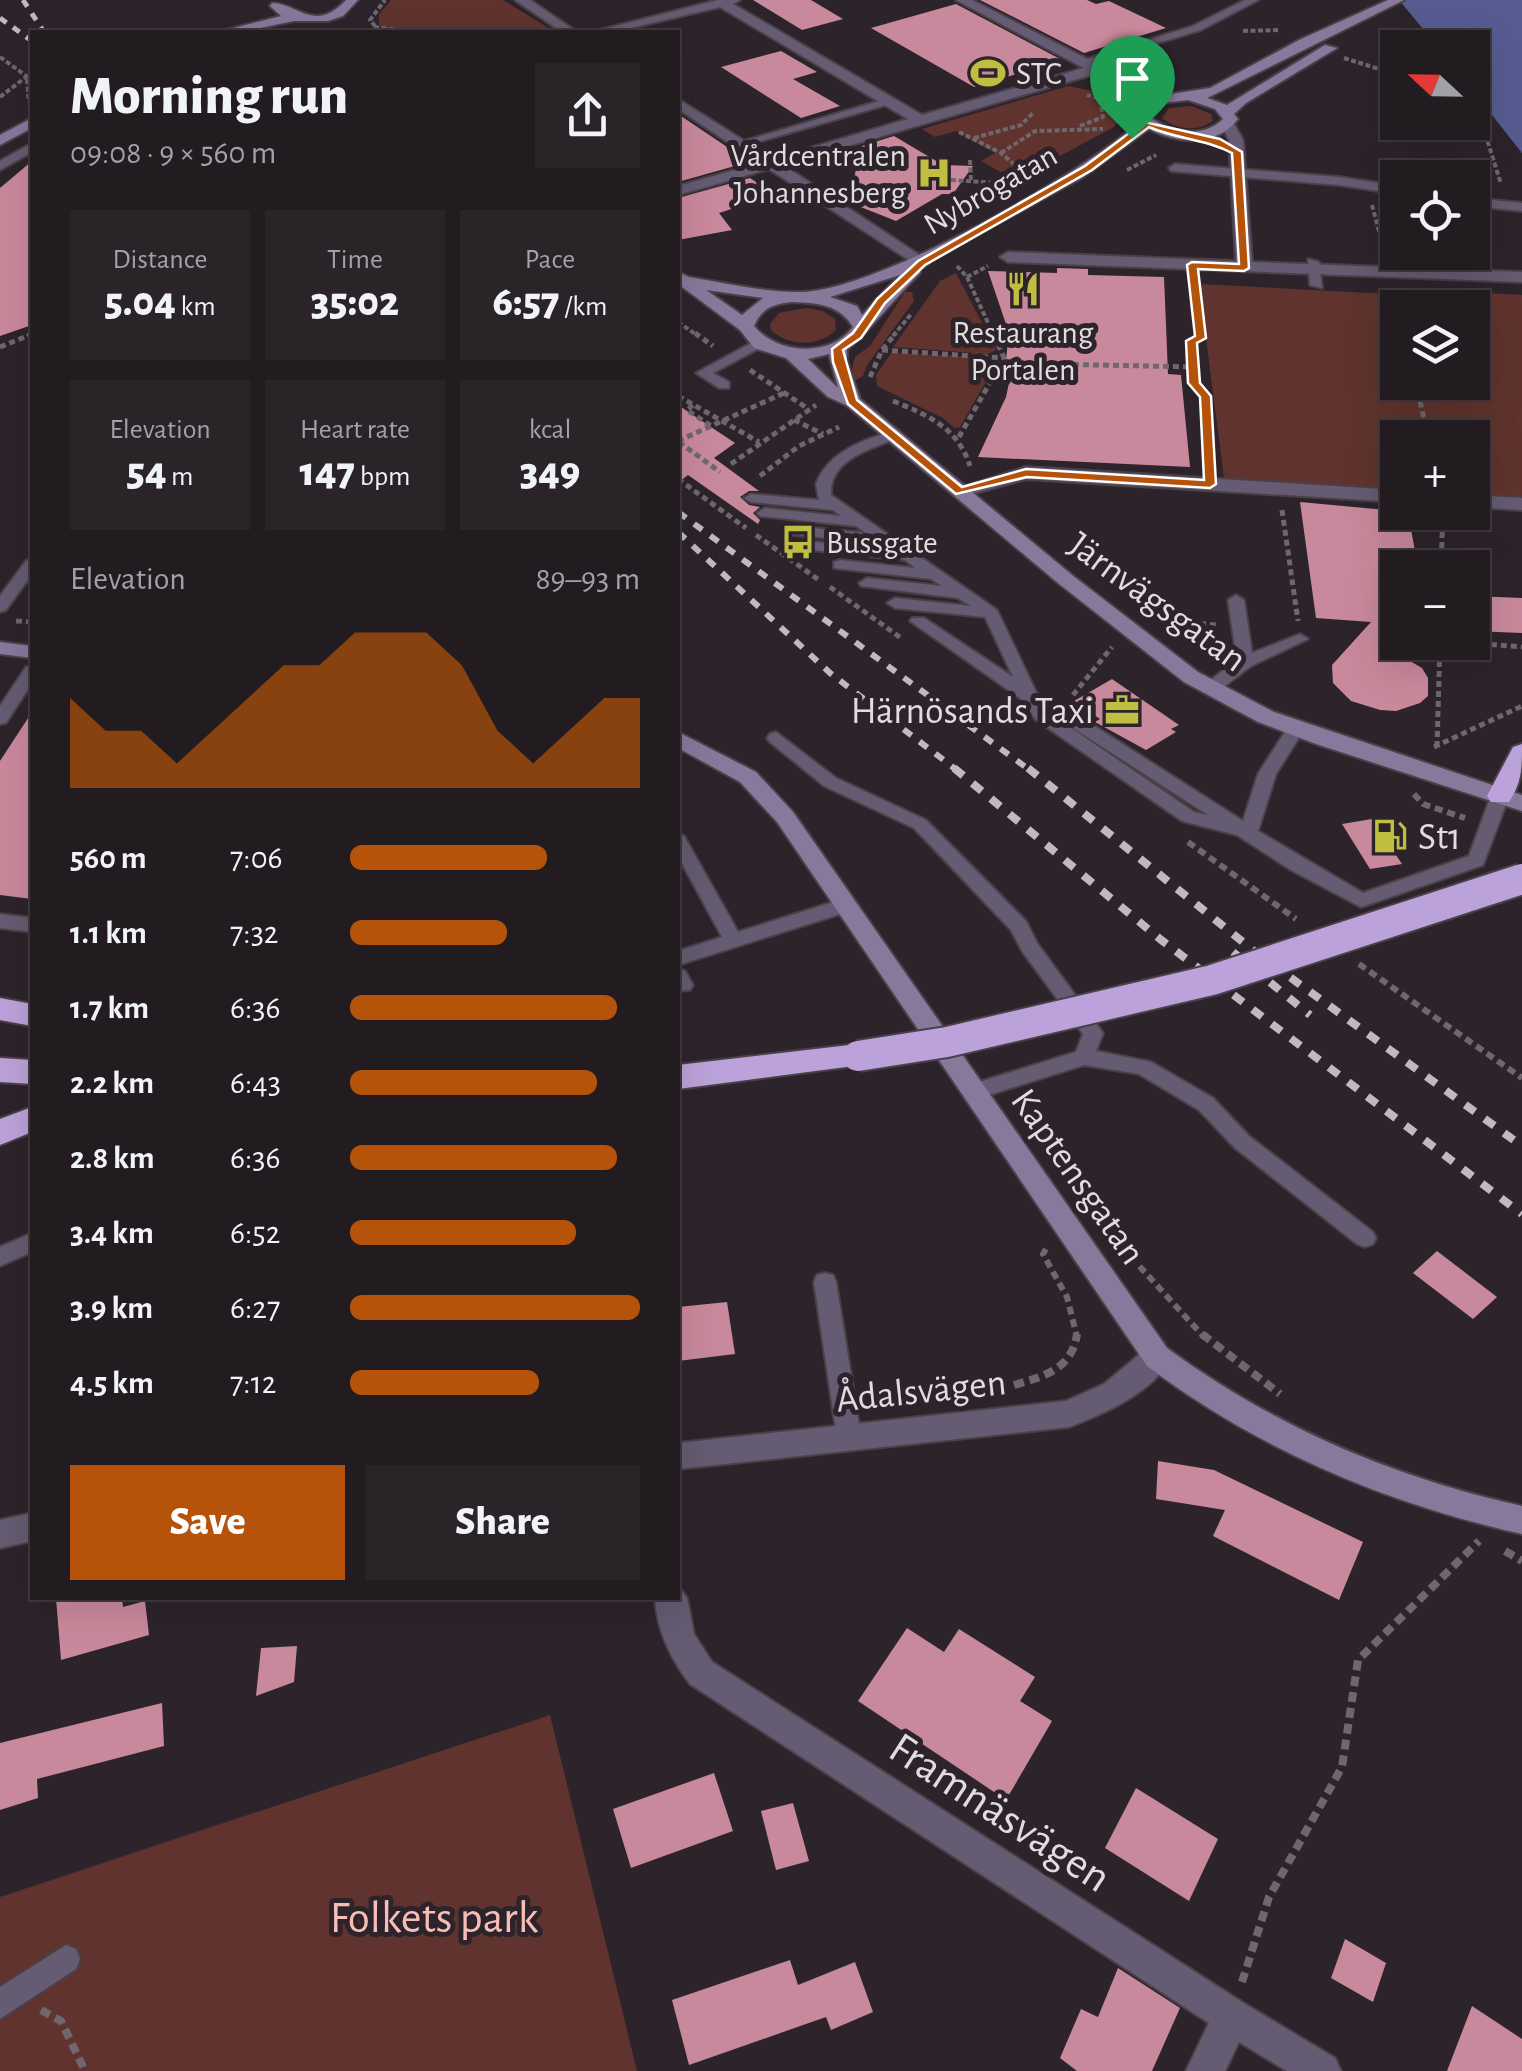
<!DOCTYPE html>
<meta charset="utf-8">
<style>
:root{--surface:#221b20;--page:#2a2429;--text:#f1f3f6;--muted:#a2a1a5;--line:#3f393e;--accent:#b45309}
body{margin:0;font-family:"Alegreya Sans",sans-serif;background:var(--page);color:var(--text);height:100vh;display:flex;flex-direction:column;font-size:38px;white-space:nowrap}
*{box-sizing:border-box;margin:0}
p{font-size:32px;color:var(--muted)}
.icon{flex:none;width:55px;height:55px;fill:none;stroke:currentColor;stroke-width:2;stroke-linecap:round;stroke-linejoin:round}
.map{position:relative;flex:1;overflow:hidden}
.drawer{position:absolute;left:30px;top:30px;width:650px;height:1570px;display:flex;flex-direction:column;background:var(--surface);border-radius:0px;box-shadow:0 10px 40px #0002,0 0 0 2px var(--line)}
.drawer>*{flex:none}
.needle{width:65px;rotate:292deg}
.tools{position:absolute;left:1380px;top:30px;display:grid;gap:20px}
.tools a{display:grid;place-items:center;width:110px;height:110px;border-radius:0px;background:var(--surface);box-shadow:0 10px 40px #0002,0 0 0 2px var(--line);font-size:50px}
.pin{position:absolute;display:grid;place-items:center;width:85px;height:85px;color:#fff;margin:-102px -42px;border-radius:50% 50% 50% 0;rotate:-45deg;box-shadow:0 0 10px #0007}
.pin .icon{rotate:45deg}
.round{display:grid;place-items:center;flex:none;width:105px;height:105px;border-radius:0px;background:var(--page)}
.headline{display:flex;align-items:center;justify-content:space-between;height:170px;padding:0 40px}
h1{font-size:55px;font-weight:800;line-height:75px}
.stats{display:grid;grid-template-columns:repeat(3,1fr);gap:15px;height:170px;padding:10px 40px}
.stats div{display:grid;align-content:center;border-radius:0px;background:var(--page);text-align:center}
.stats b{font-size:42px;font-weight:800}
.stats small{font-size:28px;font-weight:400}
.stats p{font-size:28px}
.chart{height:280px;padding:20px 40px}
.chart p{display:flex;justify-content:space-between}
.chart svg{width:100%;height:180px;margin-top:10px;fill:var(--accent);opacity:.7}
.cta{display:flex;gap:20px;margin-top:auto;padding:20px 40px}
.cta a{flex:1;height:115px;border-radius:0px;background:var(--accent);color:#fff;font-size:40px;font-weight:800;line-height:115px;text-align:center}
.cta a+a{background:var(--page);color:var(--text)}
ul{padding:0 40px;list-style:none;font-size:32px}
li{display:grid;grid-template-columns:160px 120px 1fr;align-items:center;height:75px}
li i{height:25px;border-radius:12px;background:var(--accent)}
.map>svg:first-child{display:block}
</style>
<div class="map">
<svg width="1522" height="2071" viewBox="0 0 1522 2071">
<rect width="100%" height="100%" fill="#2d242b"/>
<g fill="#60332e" fill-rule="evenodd">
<polygon points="391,0 503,0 555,32 387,32 379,26 379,14"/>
<polygon points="1068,86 1094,91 1116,101 1121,119 1114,127 1015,180 981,161 995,153 956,131 935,137 922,129"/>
<path d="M1191 106 1211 114 1213 121C1198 132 1176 130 1162 118L1169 108Z"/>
<polygon points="956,273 996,350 988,354 893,347 940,281"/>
<path d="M1199 284 1389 294 1401 288 1522 295V497L1473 494 1472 438H1398L1397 489 1224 478ZM1398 308H1472V382H1398Z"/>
<polygon points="905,292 912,292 914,301 867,365 863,376 854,381 851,373 855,357 870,346"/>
<path d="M806 308 823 311 835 319 836 330C818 347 789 347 771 330L770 324 779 313Z"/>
<polygon points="891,353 975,357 996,364 960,427 955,428 943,418 877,386 876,375"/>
<polygon points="550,1715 637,2071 0,2071 0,1897"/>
</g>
<polygon fill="#565c90" points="1399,0 1522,0 1522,153 1473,91 1472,48 1438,47"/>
<g fill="#c9899c">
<polygon points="753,0 811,0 843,19 802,30"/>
<polygon points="980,0 1087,0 1096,4 1109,1 1166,28 1084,53"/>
<polygon points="956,4 1062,60 974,87 871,28"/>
<polygon points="781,51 817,72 793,79 840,106 801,118 721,67"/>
<polygon points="678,114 745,159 742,164 678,182"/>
<polygon points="894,136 943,165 973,166 953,194 942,194 896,221 848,202 862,146"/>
<polygon points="32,161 32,325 0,336 0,188"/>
<polygon points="750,178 775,195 719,213 732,230 678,240 678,198"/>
<polygon points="1057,268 1088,269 1088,275 1164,277 1168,374 1181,375 1190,467 978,457 1006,397 1014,360 1006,359 1009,333 988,271 1057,273"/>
<polygon points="678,405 735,443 714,458 759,491 749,491 740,497 749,505 760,507 753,513 760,520 758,524 688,475 678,483"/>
<polygon points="1300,502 1408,512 1418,568 1398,568 1398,654 1422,668 1428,678 1428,696 1420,703 1396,711 1380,710 1351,701 1333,683 1332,665 1371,622 1316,618"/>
<polygon points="1472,596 1522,598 1522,633 1472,631"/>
<polygon points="1112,679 1179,725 1171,729 1176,732 1146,750 1095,722 1100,719 1074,701"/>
<polygon points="32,712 32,899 0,895 0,761"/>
<polygon points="1372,819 1402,864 1370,869 1342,824"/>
<polygon points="1437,1251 1497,1297 1473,1319 1413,1273"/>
<polygon points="727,1302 735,1354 678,1361 678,1307"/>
<polygon points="1158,1461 1214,1470 1363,1542 1339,1600 1213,1536 1225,1510 1156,1499"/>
<polygon points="56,1598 122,1598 123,1607 145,1601 149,1635 61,1660"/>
<polygon points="907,1628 944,1652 959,1629 1035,1677 1020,1701 1052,1721 1006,1800 858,1701"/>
<polygon points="297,1646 294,1682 256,1696 261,1648"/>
<polygon points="162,1703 164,1746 37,1779 38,1798 0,1810 0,1743"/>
<polygon points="714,1773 733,1831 631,1868 613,1809"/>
<polygon points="1136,1788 1218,1839 1189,1901 1105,1848"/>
<polygon points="793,1803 809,1861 776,1870 761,1811"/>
<polygon points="1345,1939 1386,1963 1373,2002 1331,1978"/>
<polygon points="790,1960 798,1985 855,1962 873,2012 831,2030 826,2017 689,2065 672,2000"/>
<polygon points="1118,1968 1180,2008 1152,2071 1077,2071 1060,2058 1081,2009 1098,2017"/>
<polygon points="1472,2006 1522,2039 1522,2071 1447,2071"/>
</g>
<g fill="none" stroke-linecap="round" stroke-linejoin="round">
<g stroke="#4a4148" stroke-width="4">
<g id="lane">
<polygon points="1245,0 1258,0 1201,30 1087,64 1078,62 1193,26"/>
<polygon points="889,98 895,101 893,103 744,146 734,144"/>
<polygon points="32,143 32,152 0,170 0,161"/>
<polygon points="1175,164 1339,177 1398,186 1398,194 1339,185 1171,171 1169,168"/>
<polygon points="1472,198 1522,203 1522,211 1472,206"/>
<polygon points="1308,259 1319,262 1322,288 1310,285"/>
<polygon points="755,341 767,344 713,373 729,382 729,388 719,388 696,373"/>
<path d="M893 431 898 432V438C871 449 829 459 831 495L997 610 1037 694 1060 704 1243 821 1258 774 1290 724H1302L1305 728 1276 774 1258 831 1363 893 1469 856 1491 796 1500 790 1506 792 1509 796 1483 865 1361 907 1291 870 1237 835 1182 821 1035 719 1024 701 910 621 912 618H924L1013 677 985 617 895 608 887 603 895 598 971 606 958 598 861 586 859 583 867 578 942 586 931 579 834 568V562L840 560 915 568 905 560 811 550V544L816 542 890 550 880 543 786 534V528L791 526 866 533 856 526 760 516 757 513 765 508 841 516 833 510 751 502 744 498 751 494 819 500 816 484C828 452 863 440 893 431ZM1048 712 1208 815 1194 812Z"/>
<polygon points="32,559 32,574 6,610 0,612 0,596 26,561"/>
<polygon points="1236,595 1244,600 1252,653 1300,634 1308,639 1251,666 1217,692 1205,692 1205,684 1237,660 1228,600"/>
<polygon points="32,666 32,683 6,723 0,724 0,706 26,667"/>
<polygon points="776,732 836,778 926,820 1026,921 1037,943 1103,1033 1096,1051 1151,1062 1213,1098 1249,1136 1373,1232 1376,1238 1373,1244 1365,1247 1357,1244 1235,1148 1199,1110 1139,1074 1084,1065 973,1100 966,1098 963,1092 966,1086 1076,1052 1083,1034 1022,951 1011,930 914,828 824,786 770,742 767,738 770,734"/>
<polygon points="678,834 684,836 738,932 846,898 855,905 853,910 678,965 678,951 722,937 678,856"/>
<polygon points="0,914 32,918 32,932 0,928"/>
<polygon points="678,969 685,971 693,985 690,990 678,991"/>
<polygon points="32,1233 32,1252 0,1266 0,1247"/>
<polygon points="825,1273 833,1275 836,1282 861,1437 857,1445 849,1448 841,1445 837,1437 814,1282 817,1275"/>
<polygon points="66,1945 76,1949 80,1959 76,1969 0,2019 0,1987"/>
</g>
</g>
<g stroke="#4a4148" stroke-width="4">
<g id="street">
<polygon points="515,0 530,0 577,32 562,32"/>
<polygon points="718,0 740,0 733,4 922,115 1084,68 956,0 972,0 1101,66 1178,97 1166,100 1095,74 783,165 927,260 929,263 921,268 769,169 678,195 678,186 759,163 678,109 678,99 773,159 908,119 720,7 614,32 592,32"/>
<polygon points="1228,121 1233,122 1243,140 1252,262 1522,272 1522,282 1008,262 1000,257 1008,252 1236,261 1229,140 1221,125"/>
<polygon points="1026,467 1398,490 1398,502 1026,479 960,497 951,491"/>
<polygon points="1472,495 1522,498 1522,510 1472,507"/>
<path d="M1157 1345 1167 1348 1171 1357C1155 1392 1103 1414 1069 1427L678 1469V1443L1066 1401 1104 1384 1147 1348Z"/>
<polygon points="32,1513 32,1541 0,1548 0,1520"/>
<path d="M678 1586 687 1598 694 1634 712 1662 1245 2004 1335 2058 1341 2071H1287L1239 2042 1225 2071H1186L1209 2023 690 1684C670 1658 657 1630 655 1598H678Z"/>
</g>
</g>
<g stroke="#4a4148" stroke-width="4">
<g id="secondary">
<path d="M346 0H358L343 16 328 21H294L241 32H218L281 16 270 6 272 3C297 3 315 34 346 0Z"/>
<path d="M1388 0H1404L1207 98 1227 105 1325 45 1337 48 1246 103 1234 114 1238 119C1217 147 1178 144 1149 129L1083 177 919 266 920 273C905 287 856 346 847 349V362L860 399 1072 575 1198 672 1274 712 1522 795V811L1316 744 1258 722 1184 682 1058 583 846 405 828 397 786 358 754 348 740 330 678 284V272L689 277C726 283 766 293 802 292 878 290 1083 174 1139 122L1134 111 1151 97 1210 88 1299 40ZM1188 100 1215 109 1223 119C1203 139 1170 133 1149 116L1148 112 1161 103ZM900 275 862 315 857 306 830 297ZM706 290 763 298 742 315ZM792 302C817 303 839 304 853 327 830 358 777 354 754 326 762 308 773 304 792 302ZM829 354 838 388 808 359Z"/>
<polygon points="32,118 32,128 0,145 0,135"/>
<polygon points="0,642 32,646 32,658 0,654"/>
<path d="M678 732 756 772 793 812 1167 1348C1275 1427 1392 1477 1522 1506V1534C1385 1503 1259 1450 1147 1366L777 822 740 782 678 748Z"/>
</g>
</g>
<g stroke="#4a4148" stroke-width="4">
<g id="highway">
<path d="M1522 744C1522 768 1522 782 1509 802H1491L1487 796 1513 747Z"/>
<polygon points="0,998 32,1004 32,1026 0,1020"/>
<polygon points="858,1044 869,1048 873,1056 869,1064 678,1089 678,1065"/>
<polygon points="0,1058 32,1060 32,1084 0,1082"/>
<polygon points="32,1107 32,1132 0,1145 0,1119"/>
</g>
</g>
<g stroke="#6f676d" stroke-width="4" stroke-dasharray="5 2.5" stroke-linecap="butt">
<polyline points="374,27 415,32"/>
<polyline points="1243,31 1280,30"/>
<polyline points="380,32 370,20 385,0"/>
<polyline points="0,57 32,80"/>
<polyline points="1344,58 1398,75"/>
<polyline points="27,79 29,102"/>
<polyline points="0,97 26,77"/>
<polyline points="1472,116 1485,133 1501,184"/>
<polyline points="1080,126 1103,117 1100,99 1087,95"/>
<polyline points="959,132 1001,153 1029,177"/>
<polyline points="974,138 1021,125 1034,112"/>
<polyline points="1001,153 1035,131 1103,129"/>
<polyline points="970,160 971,180"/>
<polyline points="1127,170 1156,155"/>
<polyline points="951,180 1015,184"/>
<polyline points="1372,205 1384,250"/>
<polyline points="957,266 967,277 994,336"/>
<polyline points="967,277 988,266"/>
<polyline points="1194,282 1200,336"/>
<polyline points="1394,292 1398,308"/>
<polyline points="678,322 698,336"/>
<polyline points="27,336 32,334"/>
<polyline points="893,336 912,313"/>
</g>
<g stroke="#6f676d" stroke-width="5" stroke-dasharray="6 4" stroke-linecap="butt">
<polyline points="695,333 713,346"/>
<polyline points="1200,333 1200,338 1191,341 1194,383 1205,397 1209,463"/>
<polyline points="0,347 32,334"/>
<polyline points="882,350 1004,358"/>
<polyline points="1003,363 1193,367"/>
<polyline points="750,370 807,408"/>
<polyline points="870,377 882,350 896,333"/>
<polyline points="1416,382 1428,438"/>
<polyline points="678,396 759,442"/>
<path d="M893 401C928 415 958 428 970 466"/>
<polyline points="693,405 687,410 711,426"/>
<polyline points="794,420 823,434"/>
<polyline points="959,437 1004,358 993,333"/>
<polyline points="678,441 784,393"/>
<polyline points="679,442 720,472"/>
<polyline points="731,464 816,405"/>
<polyline points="760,476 799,446 839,427"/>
<polyline points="678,479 746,528"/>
<polyline points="1282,510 1298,621"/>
<polyline points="756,535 819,580"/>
<polyline points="1441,568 1443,512"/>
<polyline points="830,587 901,638"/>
<polyline points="1160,620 1217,625"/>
<polyline points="16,621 32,622"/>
<polyline points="1461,642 1522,647"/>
<polyline points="1073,695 1112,647"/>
<polyline points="1434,747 1522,706"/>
<polyline points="1437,747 1440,642"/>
</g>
<g stroke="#6f676d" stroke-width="6" stroke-dasharray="8 5" stroke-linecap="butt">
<polyline points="1414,794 1423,804 1465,818"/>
<polyline points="1188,842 1296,919"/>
<polyline points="1359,964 1522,1078"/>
<polyline points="1122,1247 1204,1337"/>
<polyline points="1046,1249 1043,1254 1067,1297 1077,1337"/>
</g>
<g stroke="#6f676d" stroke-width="8" stroke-dasharray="10 6" stroke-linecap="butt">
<polyline points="1202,1334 1280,1394"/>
<path d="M1014 1385C1045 1376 1072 1369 1077 1334"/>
<polyline points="1505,1551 1522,1561"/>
<polyline points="1242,1982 1269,1897 1342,1767 1358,1660 1479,1541"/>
<polyline points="41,2010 61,2021 85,2071"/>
</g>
<use href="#lane" fill="#655b72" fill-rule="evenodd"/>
<use href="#street" fill="#655b72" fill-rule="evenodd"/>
<use href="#secondary" fill="#88789c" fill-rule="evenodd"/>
<use href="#highway" fill="#bca2da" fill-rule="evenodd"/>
<g stroke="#bfbabe" stroke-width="5" stroke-dasharray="8 8" stroke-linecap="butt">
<polyline points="23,0 44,32"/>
<polyline points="0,18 32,41"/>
</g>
<g stroke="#bfbabe" stroke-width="6" stroke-dasharray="10 10" stroke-linecap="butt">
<polyline points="678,512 1031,771"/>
<polyline points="678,532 830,673 958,771"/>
</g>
<g stroke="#bfbabe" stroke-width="8" stroke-dasharray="12 12" stroke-linecap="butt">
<polyline points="954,768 1160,939 1522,1214"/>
<polyline points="1028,768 1254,951 1522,1146"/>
<polyline points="1233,952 1310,1015"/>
</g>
<g stroke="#4a4148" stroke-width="34" stroke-linecap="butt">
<polyline id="highway-bridge" points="858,1056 947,1042 1212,980 1522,879"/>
</g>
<use href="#highway-bridge" stroke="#bca2da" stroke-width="30"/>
</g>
<path fill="#b45309" stroke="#fff" stroke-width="2.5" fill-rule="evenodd" d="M1144 122 1220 139 1242 152 1249 268 1244 271 1198 269 1206 338 1197 343 1200 383 1211 396 1216 484 1210 488 1027 477 956 494 848 404 833 362 832 349 853 333 877 299 918 261 1085 166ZM1149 127C1176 139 1206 139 1232 153L1239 264 1192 262 1187 265 1195 336 1186 341 1188 383 1200 397 1204 480 1026 469 962 487 857 400 843 350 861 338 885 303 925 265 1092 170Z"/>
<defs>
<g id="stadium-bare" transform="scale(2.7)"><path d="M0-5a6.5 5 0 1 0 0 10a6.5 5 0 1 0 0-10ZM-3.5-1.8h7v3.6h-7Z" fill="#bfbe41" stroke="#2d242b" stroke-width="2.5" paint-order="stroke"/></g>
<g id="hospital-bare" transform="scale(2.7)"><path d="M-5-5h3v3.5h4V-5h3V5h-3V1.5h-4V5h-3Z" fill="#bfbe41" stroke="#2d242b" stroke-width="2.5" paint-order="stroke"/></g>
<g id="restaurant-bare" transform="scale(2.7)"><path d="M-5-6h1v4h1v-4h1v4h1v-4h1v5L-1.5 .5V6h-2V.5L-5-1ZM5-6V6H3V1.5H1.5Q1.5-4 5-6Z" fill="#bfbe41" stroke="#2d242b" stroke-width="2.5" paint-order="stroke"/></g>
<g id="bus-bare" transform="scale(2.7)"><path d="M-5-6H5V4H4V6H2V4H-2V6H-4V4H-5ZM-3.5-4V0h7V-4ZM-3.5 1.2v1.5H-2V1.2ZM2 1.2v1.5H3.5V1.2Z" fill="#bfbe41" stroke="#2d242b" stroke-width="2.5" paint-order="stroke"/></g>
<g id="office-bare" transform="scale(2.7)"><path d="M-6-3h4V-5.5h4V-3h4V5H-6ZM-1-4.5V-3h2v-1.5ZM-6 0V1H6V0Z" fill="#bfbe41" stroke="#2d242b" stroke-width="2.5" paint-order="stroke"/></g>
<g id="fuel-bare" transform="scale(2.7)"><path d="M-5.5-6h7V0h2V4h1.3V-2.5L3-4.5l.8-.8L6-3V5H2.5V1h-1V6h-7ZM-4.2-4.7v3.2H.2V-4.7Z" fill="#bfbe41" stroke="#2d242b" stroke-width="2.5" paint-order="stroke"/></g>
</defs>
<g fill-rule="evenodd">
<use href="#stadium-bare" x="988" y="73"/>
<use href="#hospital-bare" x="934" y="173"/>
<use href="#restaurant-bare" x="1023" y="289"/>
<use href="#bus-bare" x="798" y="542"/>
<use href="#office-bare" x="1122" y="710"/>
<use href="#fuel-bare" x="1390" y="836"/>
</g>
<g text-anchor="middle" stroke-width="10" stroke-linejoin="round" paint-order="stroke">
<g font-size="32" fill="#e1dce0" stroke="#2d242b" text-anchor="start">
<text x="1016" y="84">STC</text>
<text x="906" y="166" text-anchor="end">Vårdcentralen<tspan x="906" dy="37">Johannesberg</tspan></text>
<text x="1023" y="343" text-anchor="middle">Restaurang<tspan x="1023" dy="37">Portalen</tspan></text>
<text x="826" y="553">Bussgate</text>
</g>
<g font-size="32" fill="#e1dce0" stroke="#2d242b">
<text transform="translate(990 189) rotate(-30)" y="11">Nybrogatan</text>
</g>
<g font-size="38" fill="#e1dce0" stroke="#2d242b">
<text transform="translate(1158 601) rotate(36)" y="13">Järnvägsgatan</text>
<text transform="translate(1079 1176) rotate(55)" y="13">Kaptensgatan</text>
<text transform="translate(921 1390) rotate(-6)" y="13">Ådalsvägen</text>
</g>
<g font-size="38" fill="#e1dce0" stroke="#2d242b" text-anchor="end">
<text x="1094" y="723">Härnösands Taxi</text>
<text x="1418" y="849" text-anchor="start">St1</text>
</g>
<g font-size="45" fill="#e1dce0" stroke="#2d242b">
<text transform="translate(1001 1811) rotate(33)" y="16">Framnäsvägen</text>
</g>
<g font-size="45" fill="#f7bdb6" stroke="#2d242b">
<text x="434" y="1932">Folkets park</text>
</g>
</g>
</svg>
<div class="tools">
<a><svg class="needle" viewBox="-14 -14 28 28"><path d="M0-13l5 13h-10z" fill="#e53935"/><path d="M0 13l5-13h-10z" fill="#a2a1a5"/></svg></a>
<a><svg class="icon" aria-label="locate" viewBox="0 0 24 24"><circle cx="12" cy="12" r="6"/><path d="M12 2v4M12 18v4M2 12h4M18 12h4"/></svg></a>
<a><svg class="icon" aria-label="layers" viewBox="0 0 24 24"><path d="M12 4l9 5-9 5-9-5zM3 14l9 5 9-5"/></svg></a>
<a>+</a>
<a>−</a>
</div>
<div class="pin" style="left:1132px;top:138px;background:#1e9e55"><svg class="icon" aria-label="arrive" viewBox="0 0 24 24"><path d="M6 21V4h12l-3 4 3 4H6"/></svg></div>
<section class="drawer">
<div class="headline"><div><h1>Morning run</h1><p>09:08 · 9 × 560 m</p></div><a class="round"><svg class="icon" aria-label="share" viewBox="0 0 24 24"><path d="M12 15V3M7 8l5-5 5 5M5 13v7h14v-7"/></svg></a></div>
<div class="stats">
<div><p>Distance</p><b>5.04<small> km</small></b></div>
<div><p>Time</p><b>35:02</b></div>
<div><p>Pace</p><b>6:57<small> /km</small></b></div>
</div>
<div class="stats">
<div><p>Elevation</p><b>54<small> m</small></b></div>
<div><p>Heart rate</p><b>147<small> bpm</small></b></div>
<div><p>kcal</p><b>349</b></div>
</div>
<div class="chart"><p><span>Elevation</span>89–93 m</p>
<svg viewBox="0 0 160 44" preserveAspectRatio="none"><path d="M0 44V22L10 30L20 30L30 38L40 30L50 22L60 14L70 14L80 6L90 6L100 6L110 14L120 30L130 38L140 30L150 22L160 22V44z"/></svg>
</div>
<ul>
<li><b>560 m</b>7:06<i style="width:68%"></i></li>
<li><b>1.1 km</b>7:32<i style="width:54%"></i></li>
<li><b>1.7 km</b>6:36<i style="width:92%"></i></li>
<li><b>2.2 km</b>6:43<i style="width:85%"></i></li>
<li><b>2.8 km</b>6:36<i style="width:92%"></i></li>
<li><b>3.4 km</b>6:52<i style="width:78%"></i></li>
<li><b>3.9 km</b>6:27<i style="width:100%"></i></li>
<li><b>4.5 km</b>7:12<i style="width:65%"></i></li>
</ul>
<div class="cta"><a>Save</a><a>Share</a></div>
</section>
</div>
